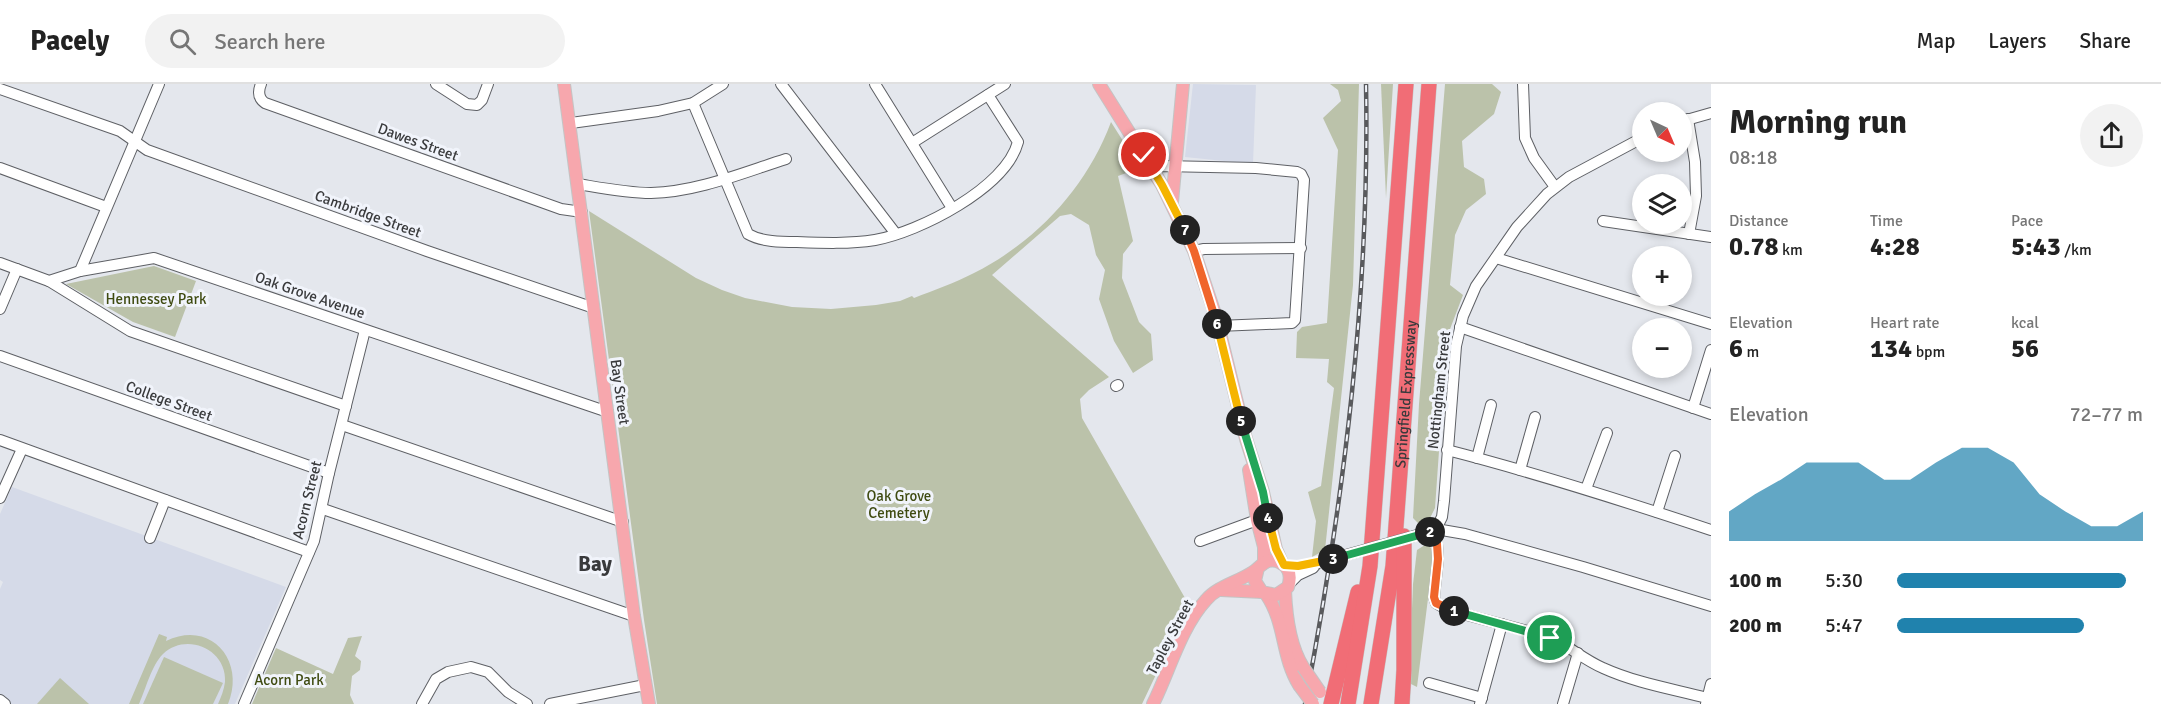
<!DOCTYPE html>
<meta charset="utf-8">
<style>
:root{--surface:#fff;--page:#f2f2f2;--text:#222;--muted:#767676;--line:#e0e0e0;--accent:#2082ad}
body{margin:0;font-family:Signika,sans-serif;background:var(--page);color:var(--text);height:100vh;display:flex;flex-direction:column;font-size:22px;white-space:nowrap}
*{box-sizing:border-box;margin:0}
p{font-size:20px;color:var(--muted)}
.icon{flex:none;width:33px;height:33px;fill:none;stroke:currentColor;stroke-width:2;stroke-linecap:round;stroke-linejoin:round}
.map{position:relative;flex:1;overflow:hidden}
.sheet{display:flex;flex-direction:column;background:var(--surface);width:450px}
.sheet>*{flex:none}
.needle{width:39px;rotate:136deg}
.tools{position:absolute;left:1632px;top:18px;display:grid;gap:12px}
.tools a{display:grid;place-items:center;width:60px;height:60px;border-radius:50%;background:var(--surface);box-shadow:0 3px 9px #0003;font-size:30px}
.pin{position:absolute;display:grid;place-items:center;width:51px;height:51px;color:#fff;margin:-26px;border:3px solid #fff;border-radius:50%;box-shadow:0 2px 6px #0007}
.km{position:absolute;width:30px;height:30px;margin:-15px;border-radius:50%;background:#222;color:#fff;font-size:16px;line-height:30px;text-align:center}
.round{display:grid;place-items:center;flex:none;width:63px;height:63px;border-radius:32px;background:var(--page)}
.summary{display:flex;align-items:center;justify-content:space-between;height:102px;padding:0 18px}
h1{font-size:33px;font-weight:700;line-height:45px}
.metrics{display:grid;grid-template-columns:repeat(3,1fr);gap:9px;height:102px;padding:6px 18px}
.metrics div{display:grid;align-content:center}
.metrics b{font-size:26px;font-weight:700}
.metrics small{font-size:16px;font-weight:400}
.metrics p{font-size:16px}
.chart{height:168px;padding:12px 18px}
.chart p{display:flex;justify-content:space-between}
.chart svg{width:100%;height:108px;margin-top:6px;fill:var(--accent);opacity:.7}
ul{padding:0 18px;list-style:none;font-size:20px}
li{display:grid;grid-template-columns:96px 72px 1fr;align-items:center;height:45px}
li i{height:15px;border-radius:8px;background:var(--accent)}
header{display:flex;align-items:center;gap:36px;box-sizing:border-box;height:84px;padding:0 30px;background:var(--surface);border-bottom:2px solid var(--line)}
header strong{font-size:28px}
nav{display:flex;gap:33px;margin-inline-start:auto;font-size:21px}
.search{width:420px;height:54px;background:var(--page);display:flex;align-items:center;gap:15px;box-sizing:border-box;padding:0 21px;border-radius:33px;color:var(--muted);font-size:22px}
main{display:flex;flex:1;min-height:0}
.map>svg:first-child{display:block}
</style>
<header>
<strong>Pacely</strong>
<div class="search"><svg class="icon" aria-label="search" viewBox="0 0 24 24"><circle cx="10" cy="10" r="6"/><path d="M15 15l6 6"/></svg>Search here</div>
<nav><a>Map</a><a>Layers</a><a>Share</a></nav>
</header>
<main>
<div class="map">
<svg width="1711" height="620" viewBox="0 0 1711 620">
<rect width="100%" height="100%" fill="#e4e7ed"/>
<g fill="#d5dae8">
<polygon points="1193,0 1256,1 1253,80 1185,73"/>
<polygon points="12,403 286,503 235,620 0,620 0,505 3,498 0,496 0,430"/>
</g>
<g fill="#bbc2aa">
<polygon points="1330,0 1359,0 1353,201 1325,466 1312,473 1316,437 1308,408 1321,402 1334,304 1327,298 1329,275 1296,274 1297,248 1302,243 1327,239 1338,66 1323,34 1341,17 1338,6"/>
<polygon points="1381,0 1393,0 1386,114"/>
<polygon points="1445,0 1492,0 1501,8 1494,30 1462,57 1464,83 1484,95 1486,110 1466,126 1455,151 1450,201 1463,211 1447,253 1435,424 1429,436 1419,440 1413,434 1419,320"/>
<path d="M1111 38 1140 84 1118 92 1133 157 1123 170 1122 194 1139 238 1151 250 1153 276 1133 289 1114 257 1099 215 1105 186 1096 171 1089 141 1071 130 1060 132 992 191 1109 293 1089 306 1080 315 1082 334 1189 521 1142 620H657L644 536 589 127 696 194 722 206 745 214 792 223 831 225 876 221 900 217 912 212 914 214C934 206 955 199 974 189 1036 158 1087 103 1111 38Z"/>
<polygon points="154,182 196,197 175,253 133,238 66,200"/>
<polygon points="1428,459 1433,468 1432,482 1417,603 1409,599 1413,500 1417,466"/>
<path d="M159 550 167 553 166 557C211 535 246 577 228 620H218C221 613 224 606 225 598 227 565 186 548 163 570 151 582 146 605 139 620H129Z"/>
<polygon points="362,552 355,572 361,577 360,586 352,592 350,611 354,620 252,620 276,564 333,590 348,554"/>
<polygon points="164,573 223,599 213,620 143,620"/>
<polygon points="60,594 89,620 37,620"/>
</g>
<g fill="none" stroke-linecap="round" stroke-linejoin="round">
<g stroke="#5e6065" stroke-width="12">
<g id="minor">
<path d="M261 0C258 7 258 14 265 19L561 125 582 128"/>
<polyline points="436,0 467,20 477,21 482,16 488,0"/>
<polyline points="781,0 896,150"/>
<polyline points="875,0 952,124"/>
<polyline points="1523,0 1525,54 1534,74 1555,103"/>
<polyline points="0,5 120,47 147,66 427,167 594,224"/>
<path d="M693 19 748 150C762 158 781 158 797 158 823 159 850 160 875 156 919 148 1006 104 1018 58L988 11"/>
<polyline points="1688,35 1695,78 1696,112 1689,150"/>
<polyline points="1683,37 1711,29"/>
<polyline points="571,39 658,27 693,19 723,0"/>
<path d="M1642 54 1569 93 1547 110 1517 143 1476 202 1463 232 1456 262 1444 417 1442 433 1436 445 1438 475 1434 513 1436 519 1448 526 1550 553C1569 562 1584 576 1603 584 1636 599 1673 605 1707 614"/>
<polyline points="912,59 1005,0"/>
<polyline points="0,84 106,123"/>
<polyline points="1153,85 1163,82 1256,84 1297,88 1301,90 1304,96 1295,236 1292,239 1218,242"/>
<path d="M578 100C602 104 627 109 651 109 697 108 742 89 786 75"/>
<polyline points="1603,137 1711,153"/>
<polyline points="1194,167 1204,165 1301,164"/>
<polyline points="1496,174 1711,240"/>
<polyline points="0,179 49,197 80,187 154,174 608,328"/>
<polyline points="80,187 159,0"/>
<polyline points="49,197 130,247 346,322"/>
<polyline points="0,225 17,185"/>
<polyline points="1460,243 1711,330"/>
<polyline points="0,272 329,389"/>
<polyline points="1116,302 1118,301"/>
<polyline points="1693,324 1711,266"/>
<polyline points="342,341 623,438"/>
<polyline points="0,356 309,468"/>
<path d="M1447 366C1537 389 1624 417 1711 446"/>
<polyline points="1477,374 1491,321"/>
<polyline points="1520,386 1535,333"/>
<polyline points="1586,405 1607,349"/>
<polyline points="0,414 22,365"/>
<polyline points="323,425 634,532"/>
<polyline points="1657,428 1675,372"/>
<polyline points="1411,453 1436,445 1465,450 1583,483 1711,522"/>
<polyline points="150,454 165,416"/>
<polyline points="1200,457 1257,436"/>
<polyline points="1289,500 1298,491 1313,484 1317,479"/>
<polyline points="1429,599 1482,614"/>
<polyline points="0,616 5,620"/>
<polyline points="244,620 314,457 329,389 365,246"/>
<polyline points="422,620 436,595 448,588 471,583 488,588 508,608 527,620"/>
<polyline points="550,620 645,601"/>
<polyline points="1480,620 1502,540"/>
<polyline points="1563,620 1578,569"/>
<polyline points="1706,620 1711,600"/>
</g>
</g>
<g stroke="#c4c4c4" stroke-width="14">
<g id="major">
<polyline points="564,0 634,532 649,620"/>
<polyline points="1099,0 1162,101 1194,167 1216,233 1246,355 1263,408 1276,465 1282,479"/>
<polyline points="1172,118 1183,0"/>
<polyline points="1249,386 1257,436 1264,463 1264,479"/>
<polyline points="1221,506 1262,508"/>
<path d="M1285 506C1286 531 1290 562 1303 583"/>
<path d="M1266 510C1286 539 1281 572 1299 601"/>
<path d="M1153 620C1169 588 1181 543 1206 516 1218 502 1238 498 1253 488 1258 485 1262 479 1268 477 1276 475 1284 479 1288 486 1291 492 1290 497 1288 503L1276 511 1262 508 1255 497 1258 484"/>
</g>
</g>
<g stroke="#c4c4c4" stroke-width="16">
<g id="highway">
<polyline points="1331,620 1358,508"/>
<polyline points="1348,620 1370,482 1406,0"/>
<path id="s1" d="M1371 620 1393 482 1429 0"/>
<polyline points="1402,620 1404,586 1404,452"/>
</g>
</g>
<use href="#minor" stroke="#fff" stroke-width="10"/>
<use href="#major" stroke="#f7a7ad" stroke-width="12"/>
<use href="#highway" stroke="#f16d76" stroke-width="15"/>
<g stroke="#595a5d" stroke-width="4.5">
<path id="rail" d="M1305 620C1344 416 1370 208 1366 0"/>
</g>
<use href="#rail" stroke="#f1f4fb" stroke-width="2" stroke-dasharray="7" stroke-linecap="butt"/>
<g stroke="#5e6065" stroke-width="12" stroke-linecap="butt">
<polyline id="minor-bridge" points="1317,479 1411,453"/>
</g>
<g stroke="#c4c4c4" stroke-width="14" stroke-linecap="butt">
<g id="major-bridge">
<polyline points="1303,583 1320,608"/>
<polyline points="1299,601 1313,620"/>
</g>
</g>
<use href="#minor-bridge" stroke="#fff" stroke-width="10"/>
<use href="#major-bridge" stroke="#f7a7ad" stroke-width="12"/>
</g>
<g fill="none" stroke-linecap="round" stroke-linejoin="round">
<g stroke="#fff" stroke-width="12">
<polyline id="split-1" points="1454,527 1550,554"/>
</g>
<g stroke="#fff" stroke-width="12">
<polyline id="split-2" points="1430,448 1436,445 1438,475 1434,513 1436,519 1454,527"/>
</g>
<g stroke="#fff" stroke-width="12">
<polyline id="split-3" points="1333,475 1430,448"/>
</g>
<g stroke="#fff" stroke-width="12">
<polyline id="split-4" points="1268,434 1276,465 1284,481 1298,482 1333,475"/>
</g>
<g stroke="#fff" stroke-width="12">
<polyline id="split-5" points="1241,337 1263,408 1268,434"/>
</g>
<g stroke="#fff" stroke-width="12">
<polyline id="split-6" points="1217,240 1241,337"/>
</g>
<g stroke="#fff" stroke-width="12">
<polyline id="split-7" points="1185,146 1194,167 1217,240"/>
</g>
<g stroke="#fff" stroke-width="12">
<polyline id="split-8" points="1144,71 1162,101 1185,146"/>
</g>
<use href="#split-1" stroke="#22a559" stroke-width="8"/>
<use href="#split-2" stroke="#f0652b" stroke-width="8"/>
<use href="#split-3" stroke="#22a559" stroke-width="8"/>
<use href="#split-4" stroke="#f5b400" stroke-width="8"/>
<use href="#split-5" stroke="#22a559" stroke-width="8"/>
<use href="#split-6" stroke="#f5b400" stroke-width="8"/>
<use href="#split-7" stroke="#f0652b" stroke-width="8"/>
<use href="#split-8" stroke="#f5b400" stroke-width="8"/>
</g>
<g text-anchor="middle" stroke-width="6" stroke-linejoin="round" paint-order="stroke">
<g font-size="15" fill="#393a3c" stroke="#f1f4fb">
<text transform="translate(418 58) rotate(20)" y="5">Dawes Street</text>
<text transform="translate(368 130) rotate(20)" y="5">Cambridge Street</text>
<text transform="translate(310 211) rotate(19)" y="5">Oak Grove Avenue</text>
<text transform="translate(1439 306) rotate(-84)" y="5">Nottingham Street</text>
<text transform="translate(620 308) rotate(82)" y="5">Bay Street</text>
<text dy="5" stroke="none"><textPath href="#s1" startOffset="312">Springfield Expressway</textPath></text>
<text transform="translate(169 317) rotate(20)" y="5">College Street</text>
<text transform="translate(307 416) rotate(-76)" y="5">Acorn Street</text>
<text transform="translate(1170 553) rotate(-62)" y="5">Tapley Street</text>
</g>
<g font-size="15" fill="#3f4b11" stroke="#f1f4fb">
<text x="156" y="220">Hennessey Park</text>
<text x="899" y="417">Oak Grove<tspan x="899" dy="17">Cemetery</tspan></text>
<text x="289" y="601">Acorn Park</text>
</g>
<g font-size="21" font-weight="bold" fill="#393a3c" stroke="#f1f4fb">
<text x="595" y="487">Bay</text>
</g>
</g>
</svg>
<div class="tools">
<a><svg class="needle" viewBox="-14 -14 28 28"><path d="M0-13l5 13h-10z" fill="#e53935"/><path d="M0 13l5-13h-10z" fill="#767676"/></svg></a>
<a><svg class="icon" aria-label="layers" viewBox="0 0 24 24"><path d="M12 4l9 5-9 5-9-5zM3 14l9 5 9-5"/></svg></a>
<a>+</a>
<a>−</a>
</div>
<div class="pin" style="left:1550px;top:554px;background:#1e9e55"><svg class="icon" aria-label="arrive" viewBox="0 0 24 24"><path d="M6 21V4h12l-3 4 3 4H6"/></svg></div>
<div class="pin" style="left:1144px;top:71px;background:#d93025"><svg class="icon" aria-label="check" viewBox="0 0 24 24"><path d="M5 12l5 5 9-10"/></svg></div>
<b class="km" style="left:1454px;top:527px">1</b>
<b class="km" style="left:1430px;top:448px">2</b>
<b class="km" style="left:1333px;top:475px">3</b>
<b class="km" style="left:1268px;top:434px">4</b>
<b class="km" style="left:1241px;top:337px">5</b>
<b class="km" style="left:1217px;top:240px">6</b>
<b class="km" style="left:1185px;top:146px">7</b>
</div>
<section class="sheet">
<div class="summary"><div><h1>Morning run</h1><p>08:18</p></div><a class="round"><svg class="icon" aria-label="share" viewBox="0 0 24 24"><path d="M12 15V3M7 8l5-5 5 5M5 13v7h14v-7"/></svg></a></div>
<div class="metrics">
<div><p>Distance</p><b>0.78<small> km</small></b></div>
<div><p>Time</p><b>4:28</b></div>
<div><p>Pace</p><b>5:43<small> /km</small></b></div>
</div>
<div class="metrics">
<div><p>Elevation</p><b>6<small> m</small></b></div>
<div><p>Heart rate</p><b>134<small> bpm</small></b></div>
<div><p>kcal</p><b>56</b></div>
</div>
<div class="chart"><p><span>Elevation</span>72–77 m</p>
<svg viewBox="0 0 160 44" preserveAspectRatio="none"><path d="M0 44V32L10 25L20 19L30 12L40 12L50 12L60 19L70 19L80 12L90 6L100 6L110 12L120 25L130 32L140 38L150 38L160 32V44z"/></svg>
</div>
<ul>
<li><b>100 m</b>5:30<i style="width:93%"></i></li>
<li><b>200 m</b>5:47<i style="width:76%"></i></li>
</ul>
</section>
</main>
